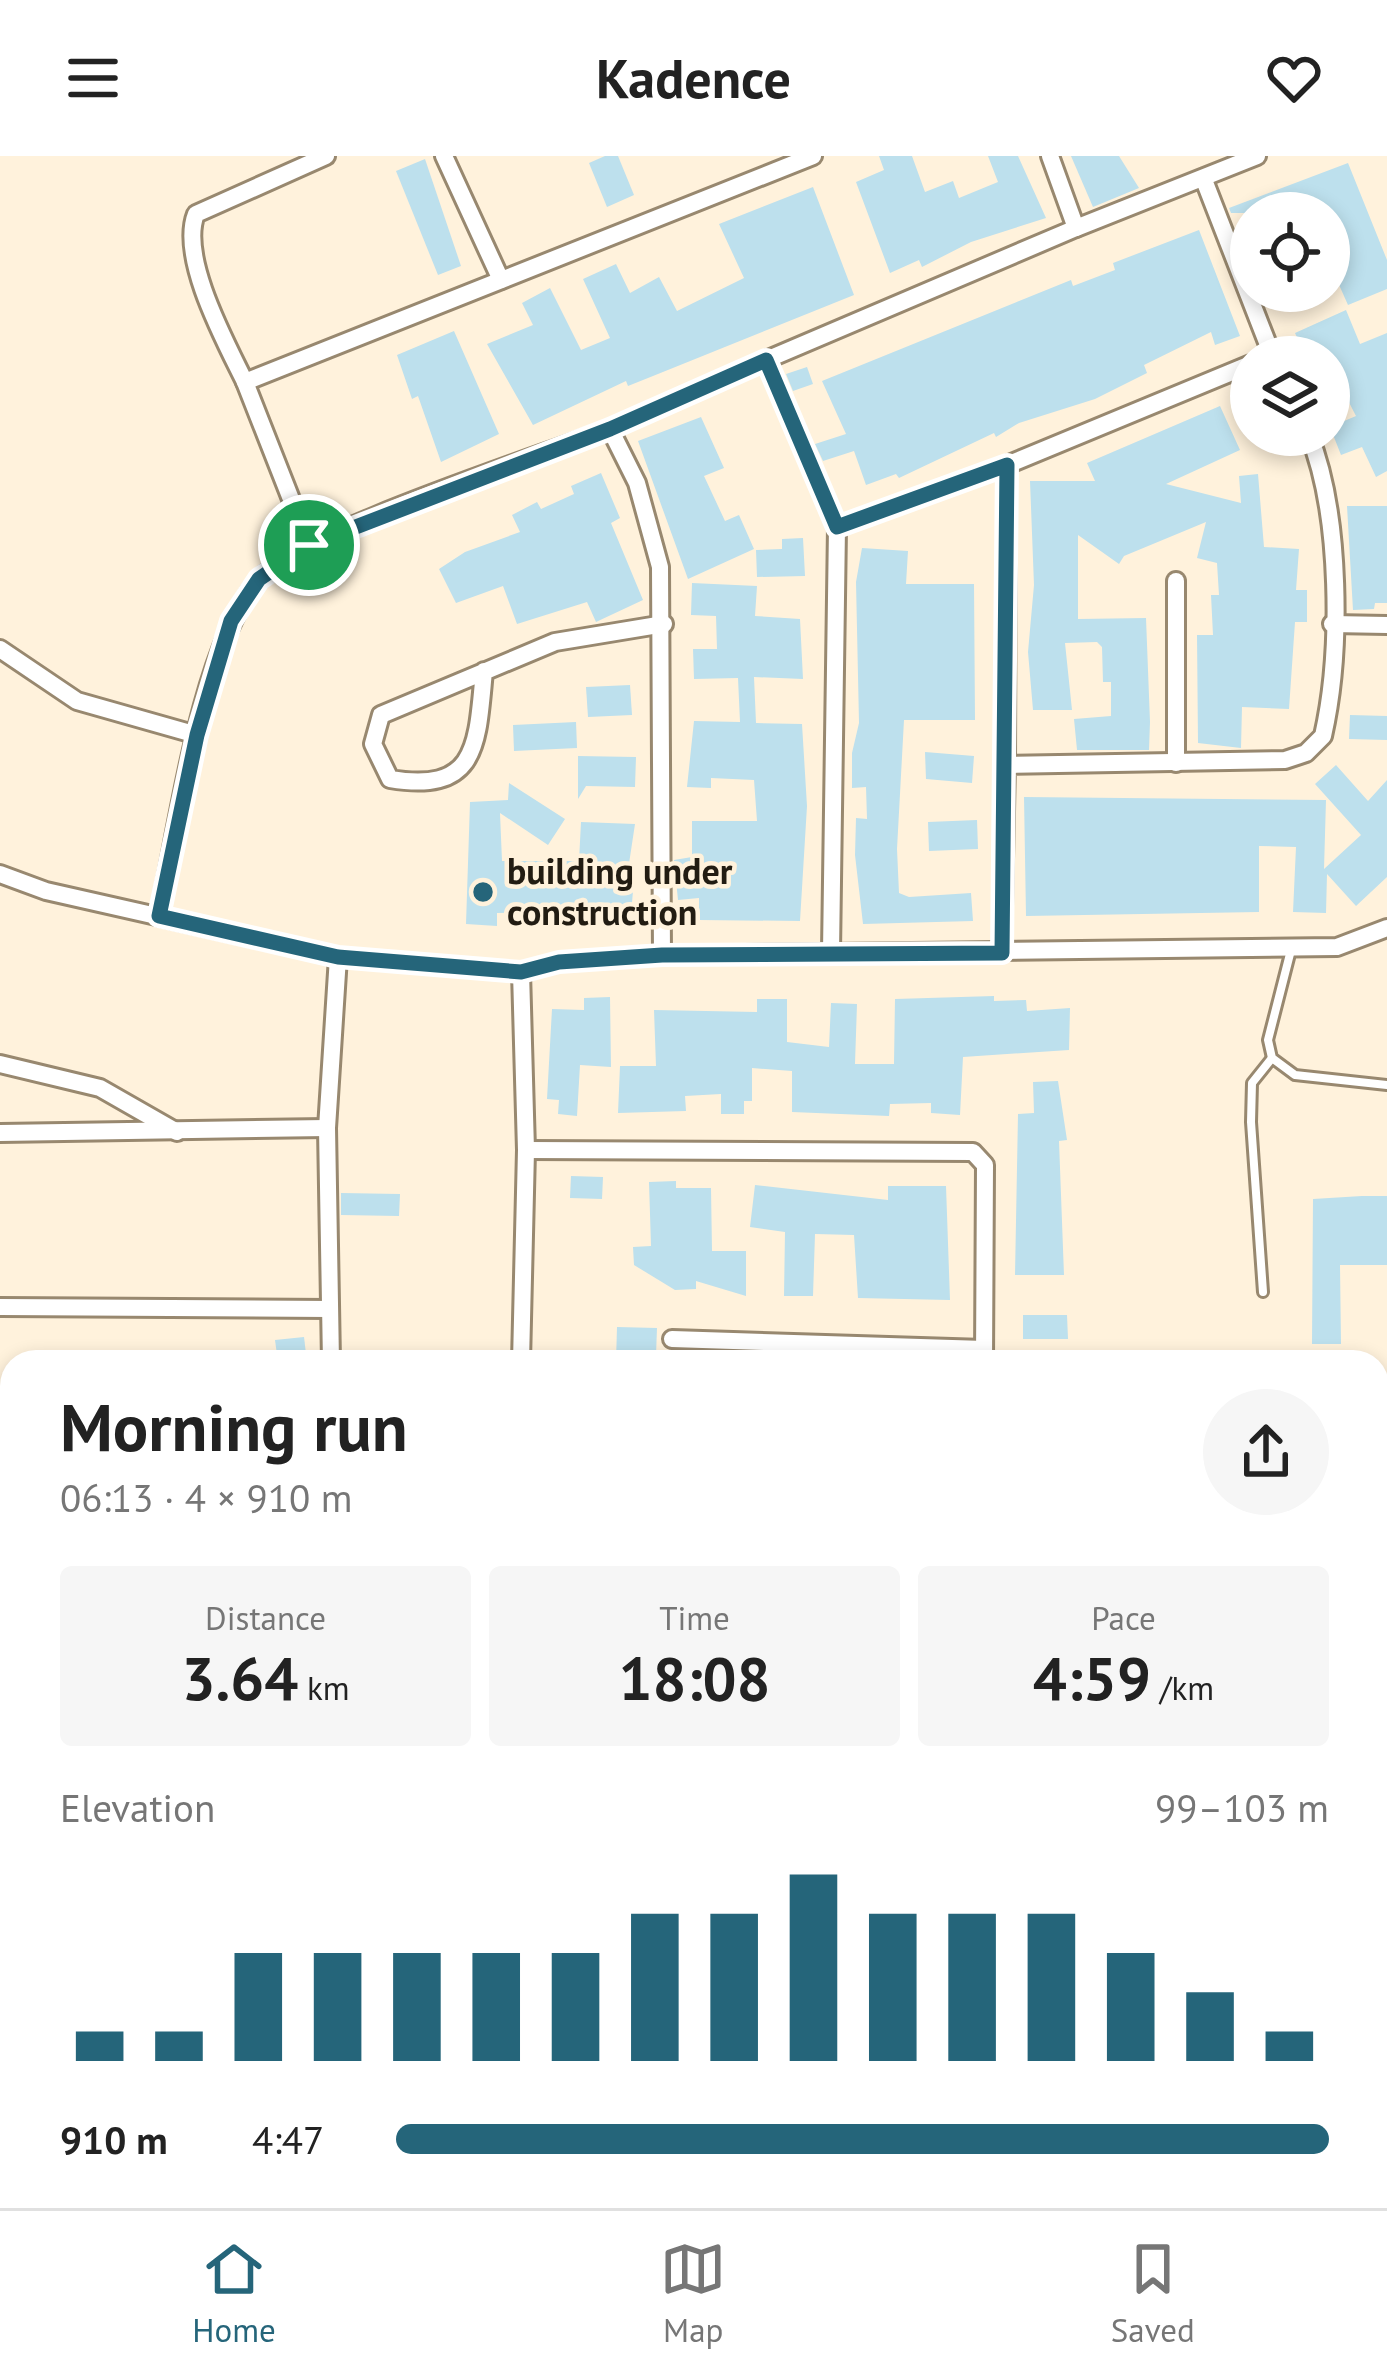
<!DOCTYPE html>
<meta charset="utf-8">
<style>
:root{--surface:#fff;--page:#f6f6f6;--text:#222;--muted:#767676;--line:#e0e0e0;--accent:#25657a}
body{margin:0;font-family:"PT Sans",sans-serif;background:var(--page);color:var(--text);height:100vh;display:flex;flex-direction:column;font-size:45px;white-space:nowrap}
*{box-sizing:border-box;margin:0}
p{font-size:39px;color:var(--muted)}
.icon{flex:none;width:66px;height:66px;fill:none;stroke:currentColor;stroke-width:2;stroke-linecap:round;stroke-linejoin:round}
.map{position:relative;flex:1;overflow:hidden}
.panel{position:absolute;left:0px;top:1194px;width:1389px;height:858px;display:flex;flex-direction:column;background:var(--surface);border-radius:36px 36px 0 0;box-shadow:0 6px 18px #0003}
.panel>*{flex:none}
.controls{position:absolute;left:1230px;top:36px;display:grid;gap:24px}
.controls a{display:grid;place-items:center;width:120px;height:120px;border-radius:50%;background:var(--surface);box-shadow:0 6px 18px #0003;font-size:60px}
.pin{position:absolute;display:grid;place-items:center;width:102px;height:102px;color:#fff;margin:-51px;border:6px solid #fff;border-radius:50%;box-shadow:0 3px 12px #0007}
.round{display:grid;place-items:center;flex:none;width:126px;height:126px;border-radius:63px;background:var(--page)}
.headline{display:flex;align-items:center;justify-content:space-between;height:204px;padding:0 60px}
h1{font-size:66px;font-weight:700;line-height:90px}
.figures{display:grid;grid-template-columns:repeat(3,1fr);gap:18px;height:204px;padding:12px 60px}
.figures div{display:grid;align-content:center;border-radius:12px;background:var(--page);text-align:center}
.figures b{font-size:60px;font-weight:700}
.figures small{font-size:33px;font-weight:400}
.figures p{font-size:33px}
.chart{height:336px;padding:24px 60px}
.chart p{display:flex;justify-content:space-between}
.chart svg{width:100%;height:216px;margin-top:12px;stroke:var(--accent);stroke-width:6}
ul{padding:0 60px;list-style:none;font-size:39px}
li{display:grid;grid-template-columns:192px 144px 1fr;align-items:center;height:90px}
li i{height:30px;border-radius:15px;background:var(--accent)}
header{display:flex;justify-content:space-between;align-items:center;height:156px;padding:0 60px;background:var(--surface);font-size:54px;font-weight:700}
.tab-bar{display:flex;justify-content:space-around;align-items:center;height:168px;border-top:3px solid var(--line);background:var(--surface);font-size:33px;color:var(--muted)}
.tab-bar a{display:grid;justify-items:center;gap:6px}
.tab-bar .on{color:var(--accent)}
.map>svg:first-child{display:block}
</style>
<header><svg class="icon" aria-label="menu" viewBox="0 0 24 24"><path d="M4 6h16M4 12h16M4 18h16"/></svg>Kadence<svg class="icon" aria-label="heart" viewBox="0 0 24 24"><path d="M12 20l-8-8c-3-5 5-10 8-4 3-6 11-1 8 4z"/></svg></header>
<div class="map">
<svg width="1387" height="2052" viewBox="0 0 1387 2052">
<rect width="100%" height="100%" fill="#fff2dc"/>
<g fill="#bde0ed">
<polygon points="605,0 618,0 634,39 607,51 589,7"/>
<polygon points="879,0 912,0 925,36 953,25 959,42 998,26 988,0 1018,0 1046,62 971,86 922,111 919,104 890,117 856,26 884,14"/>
<polygon points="1071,0 1119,0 1139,32 1093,51"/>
<polygon points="425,3 461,110 438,119 396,15"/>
<polygon points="1348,7 1387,104 1387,133 1348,149 1336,122 1344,119 1329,76 1329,57 1231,57 1229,52"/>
<polygon points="813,31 854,139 653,220 628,230 626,225 533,269 487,188 533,169 522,147 550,132 581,194 610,182 583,123 616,108 630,137 659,121 677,155 744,122 719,68"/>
<polygon points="1199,74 1240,180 1215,189 1211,176 1144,209 1147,217 1095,243 1019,267 996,281 994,277 899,322 896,318 866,329 854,295 823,305 815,288 846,278 822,225 1071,124 1073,130 1115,114 1113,107"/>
<polygon points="1346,154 1360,188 1387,177 1387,315 1376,321 1362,291 1341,299 1330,271 1356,260 1338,225 1329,229 1329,201 1306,201 1295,177"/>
<polygon points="454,175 499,278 441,306 418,240 412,243 397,199"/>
<polygon points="807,211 813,228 793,235 786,218"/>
<polygon points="1220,250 1240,294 1166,328 1241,347 1239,320 1258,318 1264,391 1299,393 1296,434 1307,434 1307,466 1295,466 1289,553 1242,551 1241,592 1198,587 1197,479 1213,479 1211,439 1219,439 1217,407 1197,402 1206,366 1124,400 1119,408 1078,379 1078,463 1146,462 1150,566 1149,594 1077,594 1074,563 1111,560 1111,526 1103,526 1102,491 1097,486 1065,487 1072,554 1033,554 1028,496 1034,429 1030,325 1095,325 1087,307"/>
<polygon points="701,261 724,312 704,320 725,365 739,359 754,393 688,423 638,285"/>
<polygon points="601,317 620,362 611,367 643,444 596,466 587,446 517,468 503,430 456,447 439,413 465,396 520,376 512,359 537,346 541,353 574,338 571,330"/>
<polygon points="1347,350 1387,350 1387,447 1375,447 1374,453 1353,454"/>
<polygon points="803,382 805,420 757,421 756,394 782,393 782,383"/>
<polygon points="862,392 908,395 906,428 974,428 975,564 904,564 897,693 899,737 909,741 971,737 973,765 863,768 855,699 856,662 867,663 866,631 852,632 852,597 859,567 856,426"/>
<polygon points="692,427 757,430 755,460 800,463 803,523 754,521 756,567 802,568 807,650 800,765 699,764 699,742 678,744 674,704 692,701 692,665 757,665 754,624 711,622 711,632 687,631 694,565 740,566 738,522 694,523 693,493 717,493 716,460 691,459"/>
<polygon points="630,529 632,559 588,561 586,531"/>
<polygon points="1350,559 1387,560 1387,584 1349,583"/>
<polygon points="576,566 577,592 514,595 513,569"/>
<polygon points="925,596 974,600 972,627 926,623"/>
<polygon points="578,600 636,601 635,631 586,630 578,643"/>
<polygon points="1336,609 1368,645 1387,624 1387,721 1356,750 1327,718 1326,757 1293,756 1296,691 1259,690 1259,756 1026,760 1024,641 1326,644 1324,713 1361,679 1315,628"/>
<polygon points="509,627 565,663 548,689 500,657 502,705 579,705 581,666 635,668 625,734 633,735 630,770 577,767 578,757 545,756 497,757 497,770 466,768 470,646 508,644"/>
<polygon points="977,664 978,693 929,695 928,666"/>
<polygon points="994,840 994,845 1026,844 1027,855 1070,852 1069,894 963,901 960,959 931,957 931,947 890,948 889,960 792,956 792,915 752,912 752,945 744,945 744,958 721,958 721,938 685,940 686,955 618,957 620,910 656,910 654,854 757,856 757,843 787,843 787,886 829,891 831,847 857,848 855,908 894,908 895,843"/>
<polygon points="610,841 611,911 580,909 577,960 558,958 559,944 547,943 552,853 584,854 584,842"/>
<polygon points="1058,925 1067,984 1059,985 1064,1119 1015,1119 1018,958 1034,957 1033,926"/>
<polygon points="571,1020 603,1021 602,1043 570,1042"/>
<polygon points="676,1025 676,1032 711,1032 712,1095 746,1095 746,1140 696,1125 696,1133 675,1134 634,1109 633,1091 651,1090 649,1026"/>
<polygon points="755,1029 888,1044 888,1030 946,1030 950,1144 858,1142 854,1079 815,1078 813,1140 784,1140 785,1076 750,1071"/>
<polygon points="341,1037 400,1038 399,1060 341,1059"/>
<polygon points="1362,1040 1387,1040 1387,1109 1340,1109 1341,1188 1312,1188 1313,1043"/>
<polygon points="1023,1159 1067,1159 1068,1183 1023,1183"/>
<polygon points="617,1171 657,1172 656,1199 650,1206 616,1206"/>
<polygon points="304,1181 307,1206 278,1206 275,1184"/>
</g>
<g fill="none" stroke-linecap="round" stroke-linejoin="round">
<g stroke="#98886f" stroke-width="14">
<g id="lane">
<polyline points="1291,794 1268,884 1272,902 1295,919 1387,929"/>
<polyline points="1263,1136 1251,966 1252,927 1272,902"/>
</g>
</g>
<g stroke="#98886f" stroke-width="22">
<g id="street">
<polyline points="444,0 501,124"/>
<polyline points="1204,24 1272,199 1267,201"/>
<polyline points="1076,72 1257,0"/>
<polyline points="766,204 1076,72 1050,0"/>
<path d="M245 226C225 185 179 101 196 58L326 0"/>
<polyline points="610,273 766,204 837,371 831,796"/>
<polyline points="837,371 1007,309 1251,208"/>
<polyline points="309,389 245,226 813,0"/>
<polyline points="1176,425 1176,607"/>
<polyline points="1332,468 1387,469"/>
<polyline points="0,493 77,545 197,579"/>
<path d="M484 515C477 587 479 638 390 623L373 588 381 559 555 486 664 468"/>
<polyline points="1006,609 1007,309"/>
<polyline points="0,718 46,735 338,801 521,816 526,994 521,1206"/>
<path d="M159 760C178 670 200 496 257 426 297 377 538 301 610 273L637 327 660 411 662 799"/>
<path d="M1002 797 1006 609 1285 604 1306 597 1323 580C1342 496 1341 358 1309 279"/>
<polyline points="521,816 559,806 662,799 1337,791 1387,772"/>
<polyline points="0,908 100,932 177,976"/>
<polyline points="0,977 327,972"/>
<polyline points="526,994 973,996 985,1009 984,1206"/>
<polyline points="0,1151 330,1153"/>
<polyline points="672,1183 984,1193"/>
<polyline points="331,1206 327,972 338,801"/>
<polyline points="0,1330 12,1330"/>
<polyline points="0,1490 12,1490"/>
<polyline points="0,1687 12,1687"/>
<polyline points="0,1878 12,1875"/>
<polyline points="0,2007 12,2033"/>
<polyline points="474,2040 472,2049 479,2052"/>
<polyline points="979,2052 980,2040"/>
</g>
</g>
<use href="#lane" stroke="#fff" stroke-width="8"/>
<use href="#street" stroke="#fff" stroke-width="16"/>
</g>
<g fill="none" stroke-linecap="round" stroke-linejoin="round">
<g stroke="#fff" stroke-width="24">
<polygon id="route" points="766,204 837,371 1007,309 1002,797 662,799 559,806 521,816 338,801 159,760 197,579 231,465 259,423 309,389 610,273"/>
</g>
<use href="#route" stroke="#25657a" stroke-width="15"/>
</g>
<circle fill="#25657a" stroke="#fff2dc" stroke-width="4.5" cx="483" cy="736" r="12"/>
<g text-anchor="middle" stroke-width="9" stroke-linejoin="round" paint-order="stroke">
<g font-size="36" font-weight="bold" fill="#221c12" stroke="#fff2dc" text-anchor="start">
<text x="507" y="728">building under<tspan x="507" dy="41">construction</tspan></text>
</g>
</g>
</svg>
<div class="controls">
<a><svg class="icon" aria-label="locate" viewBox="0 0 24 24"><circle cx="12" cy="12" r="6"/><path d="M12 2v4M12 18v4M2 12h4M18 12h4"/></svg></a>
<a><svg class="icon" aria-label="layers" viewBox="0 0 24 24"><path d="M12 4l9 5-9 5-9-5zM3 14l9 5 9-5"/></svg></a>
</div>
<div class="pin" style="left:309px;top:389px;background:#1e9e55"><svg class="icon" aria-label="arrive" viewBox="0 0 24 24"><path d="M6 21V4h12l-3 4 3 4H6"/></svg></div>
<section class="panel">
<div class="headline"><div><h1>Morning run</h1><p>06:13 · 4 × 910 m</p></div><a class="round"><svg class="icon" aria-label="share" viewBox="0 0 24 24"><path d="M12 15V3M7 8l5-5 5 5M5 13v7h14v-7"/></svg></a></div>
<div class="figures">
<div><p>Distance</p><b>3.64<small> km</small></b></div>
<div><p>Time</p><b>18:08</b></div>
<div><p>Pace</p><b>4:59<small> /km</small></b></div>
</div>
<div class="chart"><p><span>Elevation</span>99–103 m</p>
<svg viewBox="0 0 160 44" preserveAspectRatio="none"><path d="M5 44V38M15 44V38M25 44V22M35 44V22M45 44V22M55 44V22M65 44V22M75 44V14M85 44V14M95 44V6M105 44V14M115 44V14M125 44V14M135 44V22M145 44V30M155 44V38"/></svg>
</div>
<ul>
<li><b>910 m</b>4:47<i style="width:100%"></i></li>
</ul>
</section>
</div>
<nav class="tab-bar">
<a class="on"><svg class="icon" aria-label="home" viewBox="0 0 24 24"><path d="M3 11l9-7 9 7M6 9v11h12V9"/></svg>Home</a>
<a><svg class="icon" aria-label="map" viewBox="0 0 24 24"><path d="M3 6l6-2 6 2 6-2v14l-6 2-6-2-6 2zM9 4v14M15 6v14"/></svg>Map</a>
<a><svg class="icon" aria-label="saved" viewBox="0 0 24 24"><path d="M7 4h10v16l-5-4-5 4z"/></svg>Saved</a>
</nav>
